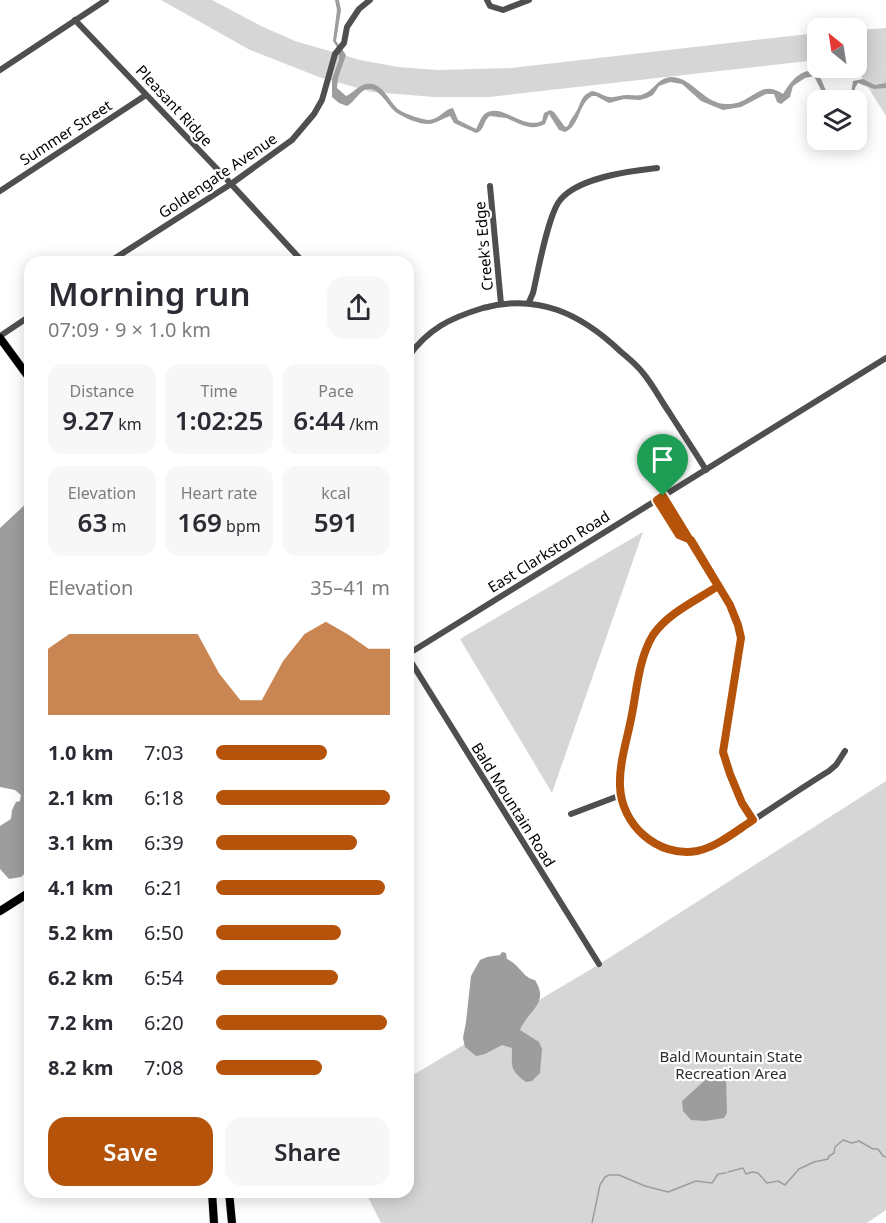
<!DOCTYPE html>
<meta charset="utf-8">
<style>
:root{--surface:#fff;--page:#f7f7f7;--text:#2b2b33;--muted:#7c7c81;--accent:#b45309}
body{margin:0;font-family:"Noto Sans",sans-serif;background:var(--page);color:var(--text);height:100vh;display:flex;flex-direction:column;font-size:22px;white-space:nowrap}
*{box-sizing:border-box;margin:0}
p{font-size:20px;color:var(--muted)}
.icon{flex:none;width:33px;height:33px;fill:none;stroke:currentColor;stroke-width:2;stroke-linecap:round;stroke-linejoin:round}
.map{position:relative;flex:1;overflow:hidden}
.sheet{position:absolute;left:24px;top:256px;width:390px;height:942px;display:flex;flex-direction:column;background:var(--surface);border-radius:18px;box-shadow:0 3px 15px #0003}
.sheet>*{flex:none}
.needle{width:39px;rotate:330deg}
.buttons{position:absolute;left:807px;top:18px;display:grid;gap:12px}
.buttons a{display:grid;place-items:center;width:60px;height:60px;border-radius:12px;background:var(--surface);box-shadow:0 3px 15px #0003;font-size:30px}
.pin{position:absolute;display:grid;place-items:center;width:51px;height:51px;color:#fff;margin:-62px -26px;border-radius:50% 50% 50% 0;rotate:-45deg;box-shadow:0 0 6px #0007}
.pin .icon{rotate:45deg}
.round{display:grid;place-items:center;flex:none;width:63px;height:63px;border-radius:18px;background:var(--page)}
.summary{display:flex;align-items:center;justify-content:space-between;height:102px;padding:0 24px}
h1{font-size:33px;font-weight:600;line-height:45px}
.metrics{display:grid;grid-template-columns:repeat(3,1fr);gap:9px;height:102px;padding:6px 24px}
.metrics div{display:grid;align-content:center;border-radius:15px;background:var(--page);text-align:center}
.metrics b{font-size:26px;font-weight:600}
.metrics small{font-size:16px;font-weight:400}
.metrics p{font-size:16px}
.chart{height:168px;padding:12px 24px}
.chart p{display:flex;justify-content:space-between}
.chart svg{width:100%;height:108px;margin-top:6px;fill:var(--accent);opacity:.7}
.button{display:flex;gap:12px;margin-top:auto;padding:12px 24px}
.button a{flex:1;height:69px;border-radius:18px;background:var(--accent);color:#fff;font-size:24px;font-weight:600;line-height:69px;text-align:center}
.button a+a{background:var(--page);color:var(--text)}
ul{padding:0 24px;list-style:none;font-size:20px}
li{display:grid;grid-template-columns:96px 72px 1fr;align-items:center;height:45px}
li i{height:15px;border-radius:8px;background:var(--accent)}
.map>svg:first-child{display:block}
</style>
<div class="map">
<svg width="886" height="1223" viewBox="0 0 886 1223">
<rect width="100%" height="100%" fill="#fff"/>
<g fill="#d6d6d6">
<polygon points="161,0 212,0 261,26 295,41 360,60 398,67 438,70 511,68 817,33 817,60 489,97 434,97 372,92 319,77 250,50"/>
<polygon points="886,28 886,116 856,68 857,30"/>
<polygon points="643,532 552,793 460,639"/>
<polygon points="886,781 886,1210 867,1223 381,1223 366,1193 408,1192 408,1078 598,965"/>
</g>
<g fill="#9d9d9d">
<path d="M335 0H339L341 10 336 41 346 55 338 78 337 88 346 96C353 93 359 85 366 84 384 81 388 103 401 111 408 115 421 119 428 120 439 120 444 109 453 108L458 120 476 129C479 124 481 116 486 113 502 103 523 130 542 121L544 113 550 110 554 112 565 127 568 126C570 120 573 117 576 112 582 102 580 96 592 91 599 92 603 96 609 97 615 98 621 95 627 95 632 95 636 96 641 95 654 92 657 77 672 77 694 78 704 105 728 104 753 104 759 78 783 94 790 83 799 69 815 71L821 79 830 100H826L814 76 805 78 793 86 790 97 781 104 777 102 774 94H766L741 107 723 110 701 101 682 84 670 82 659 86 653 95 647 98 640 100 624 99 609 103 596 96H592C578 104 580 126 565 132L559 130 549 114 545 124C530 132 519 123 506 118 501 117 495 117 490 116 483 120 485 131 476 133L454 123 450 116C443 118 436 124 428 124 418 124 405 118 397 113 388 107 380 88 369 89 360 89 355 102 347 106L339 103 332 97V79L339 60V50L333 41 337 10Z"/>
<polygon points="863,79 875,85 886,83 886,88 874,89 858,83 855,88 854,100 850,100 853,81"/>
<polygon points="30,500 30,869 21,877 9,879 0,869 0,826 11,819 12,810 16,802 20,801 21,795 15,790 0,787 0,528"/>
<path d="M502 952 506 953 507 959C520 965 523 978 535 980 550 1004 528 1010 520 1030L539 1042 542 1049 540 1073 532 1081 526 1082C509 1069 512 1066 512 1048L502 1045 485 1054 476 1056 465 1047 463 1038 466 1022 471 976 480 960 487 957 500 955Z"/>
<polygon points="715,1071 726,1078 727,1113 724,1118 705,1121 691,1120 683,1111 682,1101"/>
</g>
<g fill="none" stroke-linecap="round" stroke-linejoin="round">
<g stroke="#9d9d9d" stroke-width="1.5">
<polyline points="728,1172 743,1168 746,1174 752,1172 758,1173 767,1183 778,1181 785,1185 799,1169 814,1162 828,1159 829,1156 834,1153 835,1147 843,1140 852,1143 859,1141 873,1149 878,1149 883,1156 886,1157"/>
<polyline points="592,1223 600,1185 605,1177 609,1175 619,1175 645,1186 668,1192 696,1181 712,1183 718,1174 726,1173"/>
</g>
<g stroke="#dbdbdb" stroke-width="9">
<g id="major">
<polyline points="0,338 30,379"/>
<polyline points="0,911 30,892"/>
<polyline points="212,1192 214,1223"/>
<polyline points="229,1192 232,1223"/>
</g>
</g>
<g stroke="#4f4f4f" stroke-width="6">
<polyline points="487,0 490,6 503,10 529,0"/>
<polyline points="75,20 220,172 303,262"/>
<polyline points="0,70 106,0"/>
<polyline points="490,186 501,304"/>
<polyline points="0,191 146,95"/>
<polyline points="109,262 231,184 292,140 314,114 322,100 335,54 344,43 347,27 359,9 370,0"/>
<path d="M529 302 533 293C538 271 547 221 558 203 574 178 629 171 657 168"/>
<polyline points="0,336 30,316"/>
<path d="M408 357C428 329 450 318 483 308 538 293 581 314 620 351 628 358 637 365 643 373 653 385 660 399 669 412 681 431 694 450 706 470"/>
<polyline points="657,500 679,535 691,540 663,496"/>
<polyline points="691,540 730,605 738,625 740,646 723,752 730,774 742,803 753,820"/>
<path d="M718 586 663 623 645 651 620 783C622 804 628 822 644 836 658 848 678 853 696 851 716 848 736 832 752 821 778 804 803 787 829 771L836 765 845 751"/>
<polyline points="408,654 886,358"/>
<polyline points="408,657 599,964"/>
<polyline points="571,814 621,795"/>
</g>
<use href="#major" stroke="#000" stroke-width="8"/>
</g>
<g fill="none" stroke-linecap="round" stroke-linejoin="round">
<g stroke="#fff" stroke-width="12">
<path id="route" d="M663 496 718 586C697 600 668 613 653 635 639 658 637 688 632 714 628 737 619 762 620 786 621 824 657 858 697 851 717 847 736 831 753 820L742 803 730 774 723 752 741 638 738 625 730 605 691 540 679 535 657 500 663 496"/>
</g>
<use href="#route" stroke="#b45309" stroke-width="8"/>
</g>
<g text-anchor="middle" stroke-width="4.5" stroke-linejoin="round" paint-order="stroke">
<g font-size="15" fill="#000" stroke="#fff">
<text transform="translate(174 106) rotate(47)" y="5">Pleasant Ridge</text>
<text transform="translate(66 133) rotate(-33)" y="5">Summer Street</text>
<text transform="translate(218 176) rotate(-34)" y="5">Goldengate Avenue</text>
<text transform="translate(484 246) rotate(-95)" y="5">Creek's Edge</text>
<text transform="translate(549 552) rotate(-32)" y="5">East Clarkston Road</text>
<text transform="translate(513 805) rotate(58)" y="5">Bald Mountain Road</text>
</g>
<g font-size="15" fill="#2d2d2d" stroke="#fff">
<text x="731" y="1062">Bald Mountain State<tspan x="731" dy="17">Recreation Area</tspan></text>
</g>
</g>
</svg>
<div class="buttons">
<a><svg class="needle" viewBox="-14 -14 28 28"><path d="M0-13l5 13h-10z" fill="#e53935"/><path d="M0 13l5-13h-10z" fill="#7c7c81"/></svg></a>
<a><svg class="icon" aria-label="layers" viewBox="0 0 24 24"><path d="M12 4l9 5-9 5-9-5zM3 14l9 5 9-5"/></svg></a>
</div>
<div class="pin" style="left:663px;top:496px;background:#1e9e55"><svg class="icon" aria-label="arrive" viewBox="0 0 24 24"><path d="M6 21V4h12l-3 4 3 4H6"/></svg></div>
<section class="sheet">
<div class="summary"><div><h1>Morning run</h1><p>07:09 · 9 × 1.0 km</p></div><a class="round"><svg class="icon" aria-label="share" viewBox="0 0 24 24"><path d="M12 15V3M7 8l5-5 5 5M5 13v7h14v-7"/></svg></a></div>
<div class="metrics">
<div><p>Distance</p><b>9.27<small> km</small></b></div>
<div><p>Time</p><b>1:02:25</b></div>
<div><p>Pace</p><b>6:44<small> /km</small></b></div>
</div>
<div class="metrics">
<div><p>Elevation</p><b>63<small> m</small></b></div>
<div><p>Heart rate</p><b>169<small> bpm</small></b></div>
<div><p>kcal</p><b>591</b></div>
</div>
<div class="chart"><p><span>Elevation</span>35–41 m</p>
<svg viewBox="0 0 160 44" preserveAspectRatio="none"><path d="M0 44V17L10 11L20 11L30 11L40 11L50 11L60 11L70 11L80 27L90 38L100 38L110 22L120 11L130 6L140 11L150 17L160 17V44z"/></svg>
</div>
<ul>
<li><b>1.0 km</b>7:03<i style="width:64%"></i></li>
<li><b>2.1 km</b>6:18<i style="width:100%"></i></li>
<li><b>3.1 km</b>6:39<i style="width:81%"></i></li>
<li><b>4.1 km</b>6:21<i style="width:97%"></i></li>
<li><b>5.2 km</b>6:50<i style="width:72%"></i></li>
<li><b>6.2 km</b>6:54<i style="width:70%"></i></li>
<li><b>7.2 km</b>6:20<i style="width:98%"></i></li>
<li><b>8.2 km</b>7:08<i style="width:61%"></i></li>
</ul>
<div class="button"><a>Save</a><a>Share</a></div>
</section>
</div>
